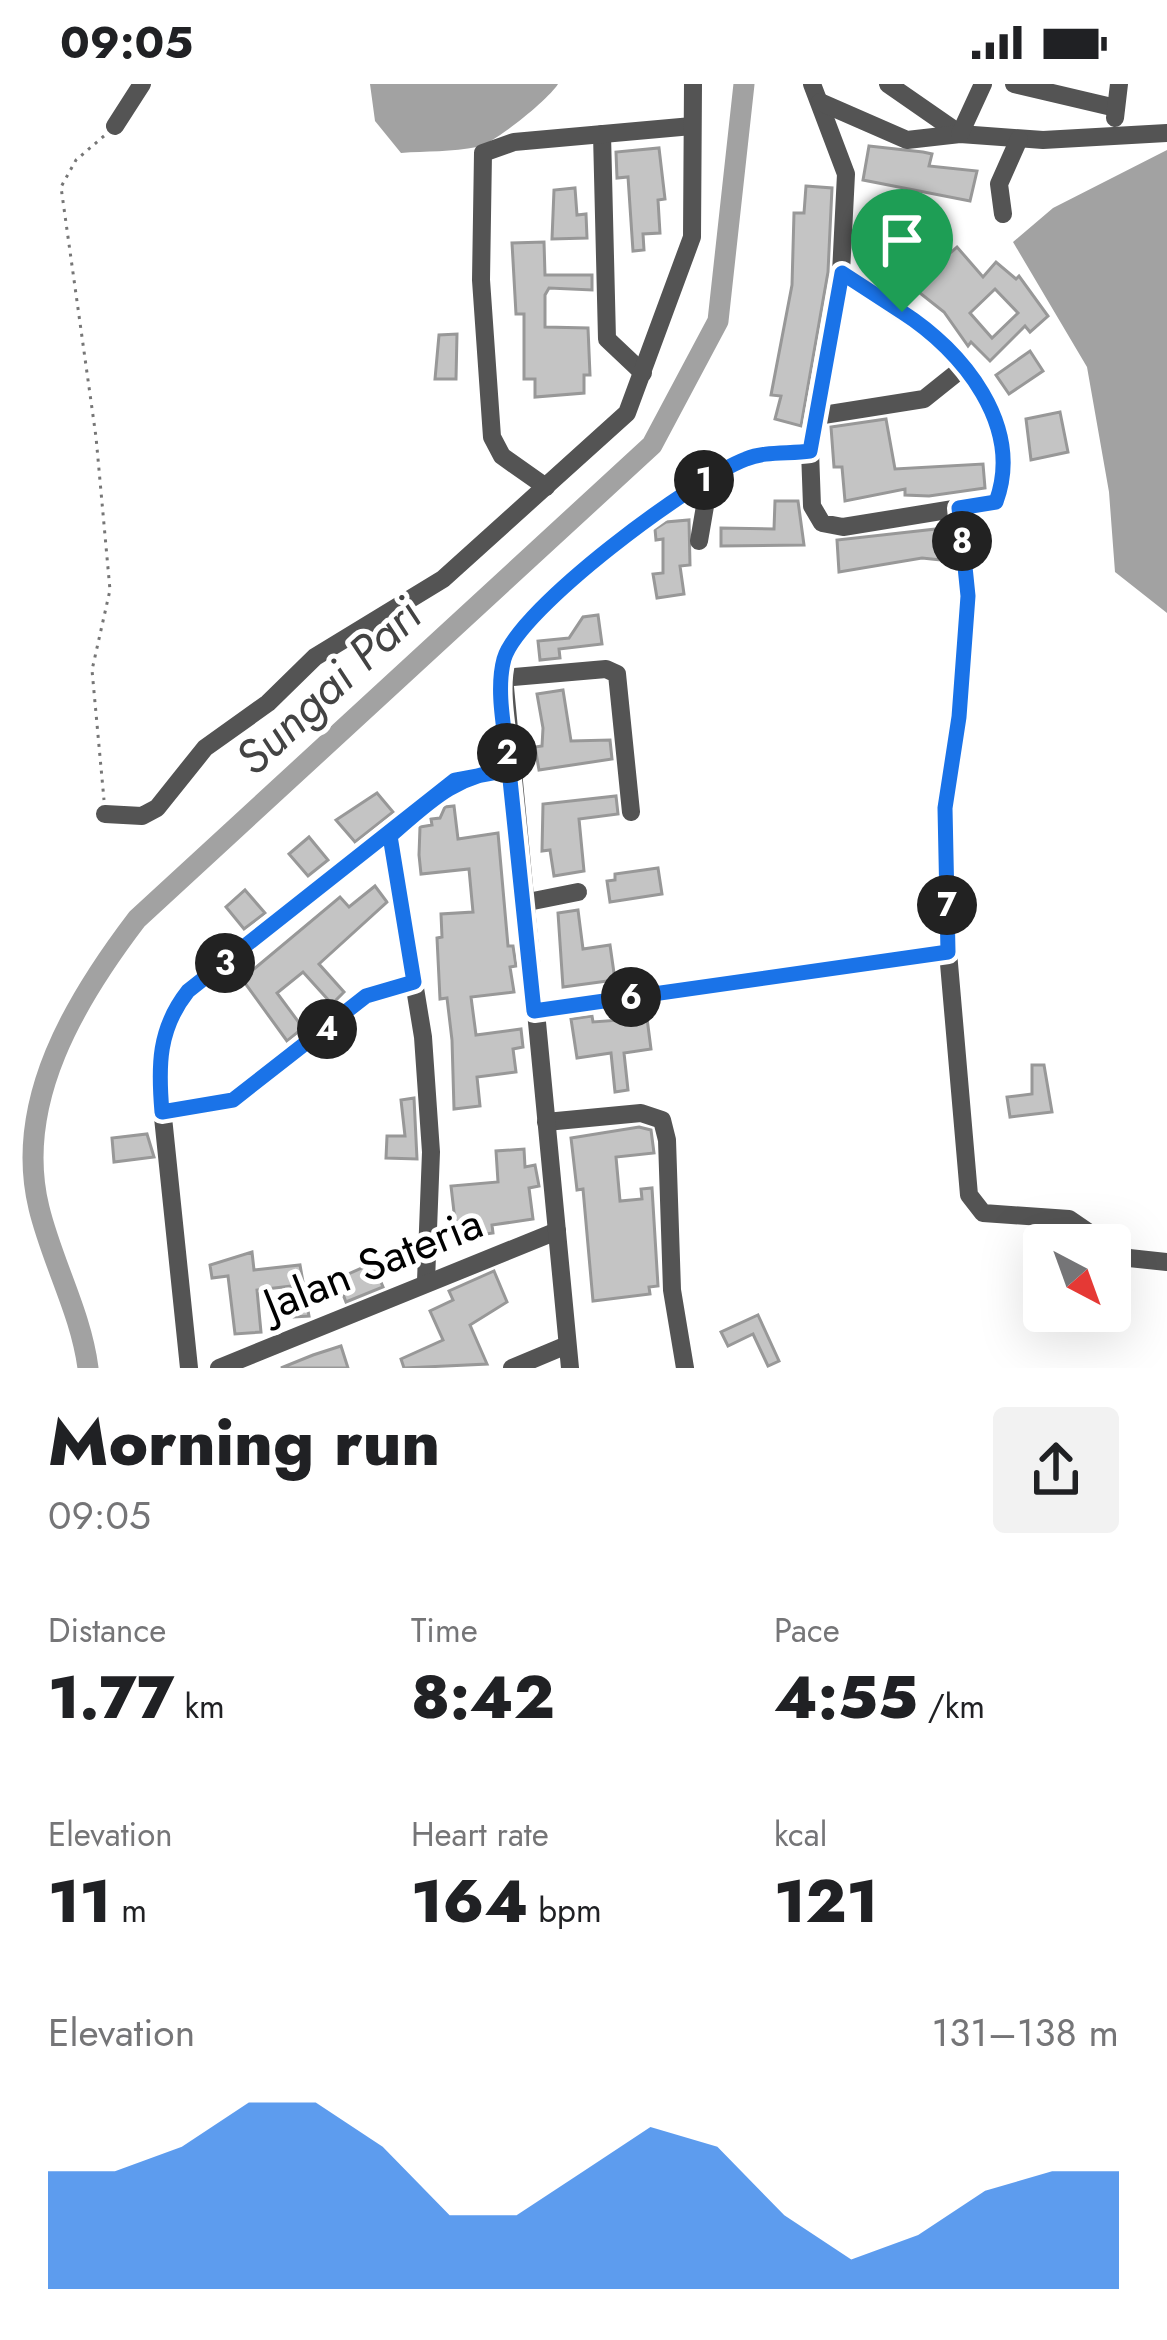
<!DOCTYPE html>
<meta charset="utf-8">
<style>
:root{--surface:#fff;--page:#f2f2f2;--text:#202124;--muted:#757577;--accent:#1a73e8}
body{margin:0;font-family:Jost,sans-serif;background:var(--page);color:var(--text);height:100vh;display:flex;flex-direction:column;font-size:45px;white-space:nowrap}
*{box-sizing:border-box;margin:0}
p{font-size:39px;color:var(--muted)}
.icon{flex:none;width:66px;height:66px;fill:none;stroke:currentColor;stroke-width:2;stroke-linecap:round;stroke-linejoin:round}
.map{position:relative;height:1284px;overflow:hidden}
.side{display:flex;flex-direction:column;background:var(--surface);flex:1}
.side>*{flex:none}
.needle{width:78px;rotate:139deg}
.tools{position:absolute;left:1023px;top:1140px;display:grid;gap:24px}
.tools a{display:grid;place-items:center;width:108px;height:108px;border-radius:12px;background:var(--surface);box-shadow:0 12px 48px #0002;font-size:60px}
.pin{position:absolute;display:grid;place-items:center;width:102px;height:102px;color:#fff;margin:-123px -51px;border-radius:50% 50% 50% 0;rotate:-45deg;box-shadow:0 0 12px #0007}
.pin .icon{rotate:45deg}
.km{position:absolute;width:60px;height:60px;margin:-30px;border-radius:50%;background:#222;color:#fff;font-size:33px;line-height:60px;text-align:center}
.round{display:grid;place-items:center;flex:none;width:126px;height:126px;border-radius:12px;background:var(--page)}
.overview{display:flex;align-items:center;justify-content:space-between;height:204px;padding:0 48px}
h1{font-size:66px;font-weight:800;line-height:90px}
.figures{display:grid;grid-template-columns:repeat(3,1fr);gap:18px;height:204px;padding:12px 48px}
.figures div{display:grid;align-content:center}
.figures b{font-size:60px;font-weight:800}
.figures small{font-size:33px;font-weight:400}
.figures p{font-size:33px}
.chart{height:336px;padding:24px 48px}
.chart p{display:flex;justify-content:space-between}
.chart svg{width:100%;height:216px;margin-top:12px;fill:var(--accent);opacity:.7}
.status{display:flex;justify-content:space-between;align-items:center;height:84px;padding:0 60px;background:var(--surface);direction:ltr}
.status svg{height:33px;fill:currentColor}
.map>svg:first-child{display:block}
</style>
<div class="status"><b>09:05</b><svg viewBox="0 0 49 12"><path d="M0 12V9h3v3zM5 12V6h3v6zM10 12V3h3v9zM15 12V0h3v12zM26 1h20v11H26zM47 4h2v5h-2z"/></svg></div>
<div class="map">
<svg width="1167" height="1284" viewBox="0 0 1167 1284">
<rect width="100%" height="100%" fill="#fff"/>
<g fill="#a2a2a2">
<path d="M370 0H558C549 15 494 60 477 63 453 68 425 67 401 69L375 37Z"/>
<polygon points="1167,66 1167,529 1115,488 1109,408 1087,283 1013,158 1053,124"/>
</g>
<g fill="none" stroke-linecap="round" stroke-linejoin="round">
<path stroke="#a2a2a2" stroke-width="21" d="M88 1284C81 1229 52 1178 39 1124 13 1018 76 915 137 835L652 361 718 237 744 0"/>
</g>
<g fill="#c4c4c4" stroke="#989898" stroke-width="3" fill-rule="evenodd">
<polygon points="869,62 923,68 932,70 929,82 977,87 970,117 863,96"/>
<polygon points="659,64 665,115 658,116 660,149 643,150 644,166 633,167 628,93 617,94 616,68"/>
<polygon points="806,102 832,104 828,188 801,342 775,335 781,312 771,311 792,201 794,129 804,129"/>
<polygon points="575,104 577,131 586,130 587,154 552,155 554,106"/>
<path d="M893 108 936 125 931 150 907 145 924 160 930 154 922 188 930 191 937 173 941 177 957 163 983 193 996 178 1016 195 1019 192 1048 232 1030 248 1025 242 990 277 971 258 968 262 944 228 896 190 914 171 875 167 877 148 887 149ZM995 205 1018 229 992 254 970 229Z"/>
<polygon points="544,158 545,191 592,191 592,206 549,204 545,211 545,243 588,244 590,291 584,291 584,309 535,313 535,295 524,295 524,230 516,230 512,159"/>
<polygon points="457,250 456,295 435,295 439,251"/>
<polygon points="1030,267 1043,287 1009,310 996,291"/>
<polygon points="1060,328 1068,368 1031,376 1026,335"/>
<polygon points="886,335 895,385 983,380 985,404 929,412 905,411 905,405 845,417 842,383 834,383 831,343"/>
<polygon points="775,417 798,417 804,461 721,462 721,444 774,445"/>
<polygon points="689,436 690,481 680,482 684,510 657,514 653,490 663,489 663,455 656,456 655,445 666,438"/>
<polygon points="936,445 936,454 948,453 951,477 922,474 839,488 837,456"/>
<polygon points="598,531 602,560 559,565 560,574 540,576 538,557 569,554 583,533"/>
<polygon points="563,606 571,657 610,656 612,675 539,686 535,663 542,662 543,644 537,610"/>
<polygon points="377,709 393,728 355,758 336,736"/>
<polygon points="616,712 618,730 579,735 584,787 554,792 550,766 542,767 543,720"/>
<polygon points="454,722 458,755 498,749 508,862 513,862 516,882 510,883 514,908 471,913 476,951 521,945 523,963 513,965 516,988 477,993 480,1022 454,1025 452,956 447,914 440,915 437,854 442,853 441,830 473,828 469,785 421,790 419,771 420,743 432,741 431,735 440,734 445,723"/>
<polygon points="309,753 328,776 308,792 289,770"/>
<polygon points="658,784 662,810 610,818 607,797 615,796 615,790"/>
<polygon points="375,802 387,818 319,880 344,908 332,920 303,888 277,909 303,944 287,957 242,895 340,813 349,823"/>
<polygon points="245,806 265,829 244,845 226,823"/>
<polygon points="578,826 583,865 610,861 615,896 563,903 558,829"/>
<polygon points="592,932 593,938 647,934 651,965 624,969 628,1006 615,1008 611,969 577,974 571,935"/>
<polygon points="1032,981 1044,981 1052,1028 1010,1033 1007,1013 1032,1010"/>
<polygon points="414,1014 417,1075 386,1074 387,1052 405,1052 401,1016"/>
<polygon points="639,1043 651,1046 654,1069 616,1073 620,1117 642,1115 641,1105 652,1104 658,1202 649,1203 650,1210 593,1217 583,1105 577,1106 571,1054"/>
<polygon points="147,1050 154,1073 114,1078 112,1054"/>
<polygon points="524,1065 525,1083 535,1081 539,1102 529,1104 533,1135 492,1141 493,1149 457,1154 451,1102 498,1098 496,1067"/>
<polygon points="252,1168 254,1186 300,1181 309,1232 294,1233 292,1202 257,1206 261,1248 235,1250 228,1192 212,1194 210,1181"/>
<polygon points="373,1179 383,1203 346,1218 337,1195"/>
<polygon points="494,1187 507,1218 470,1241 487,1280 404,1284 401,1275 443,1256 430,1227 453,1216 449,1207"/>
<polygon points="758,1231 779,1277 768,1282 753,1250 728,1262 721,1248"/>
<polygon points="341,1262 348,1284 281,1284 313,1271"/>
</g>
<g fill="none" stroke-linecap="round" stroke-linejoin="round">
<polyline stroke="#767676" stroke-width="3" stroke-dasharray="3 6" stroke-linecap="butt" points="104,52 76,76 61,103 96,353 110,506 92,586 104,716"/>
<g stroke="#545454" stroke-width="18">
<path d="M812 0 846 90 841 189 810 367 812 422 822 439 843 443 996 418C1036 310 918 238 841 189"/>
<polyline points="888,0 960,50"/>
<polyline points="1014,0 1116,24"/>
<polyline points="820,18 907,56 960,50 1043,56 1167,49"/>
<polyline points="1115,34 1119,0"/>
<polyline points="115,42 142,0"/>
<polyline points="602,50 607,255 643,289"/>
<polyline points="960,50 983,0"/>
<polyline points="1003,130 999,100 1019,55"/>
<polyline points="817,332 924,315 964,283"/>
<polyline points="546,403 502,372 492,353 481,196 483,69 514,58 692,42"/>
<polyline points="959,424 968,512 959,633 945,724 948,868 969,1111 983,1129 1069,1135 1107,1161"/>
<polyline points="699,457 710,393"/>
<polyline points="502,594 606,585 617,590 631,728"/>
<polyline points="105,730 142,732 157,724 205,664 268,619 315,573 443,495 627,329 692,153 693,0"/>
<polyline points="390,752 423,953 431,1068 426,1197"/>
<polyline points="523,819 578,808"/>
<polyline points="534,927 948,868"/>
<polyline points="162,1028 233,1016 366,912 414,898"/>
<polyline points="546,1038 641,1029 662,1036 667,1056 672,1206 685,1284"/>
<polyline points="1110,1163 1129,1174 1167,1178"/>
<polyline points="189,1284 158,985 167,941 188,907 455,696 509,686"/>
<polyline points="219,1284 557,1147"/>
<polyline points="512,1284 567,1261"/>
<path d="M570 1284 503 582C519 521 686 398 746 375 765 367 789 370 810 367"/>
</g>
</g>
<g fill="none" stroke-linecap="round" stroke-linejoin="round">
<g stroke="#fff" stroke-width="24">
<path id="route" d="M902 228 842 189 810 367C789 370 765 367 746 375 693 395 519 524 504 575 495 608 506 652 509 686L455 696 188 907C158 945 158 982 162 1028L233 1016 366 912 414 898 390 752C429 718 456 690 509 686L534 927 948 868 945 724 959 633 968 512 959 424 996 418C1024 342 963 267 902 228"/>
</g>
<use href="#route" stroke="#1a73e8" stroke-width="15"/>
</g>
<g text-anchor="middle" stroke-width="10" stroke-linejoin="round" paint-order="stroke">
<g font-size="45" fill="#000" stroke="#fff">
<text transform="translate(373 1179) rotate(-22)" y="16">Jalan Sateria</text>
</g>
<g font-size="48" font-style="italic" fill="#434343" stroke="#fff">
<text transform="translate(328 602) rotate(-43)" y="17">Sungai Pari</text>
</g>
</g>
</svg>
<div class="tools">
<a><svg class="needle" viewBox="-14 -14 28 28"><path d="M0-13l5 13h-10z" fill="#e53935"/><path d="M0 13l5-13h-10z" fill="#757577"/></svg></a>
</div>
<div class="pin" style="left:902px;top:228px;background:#1e9e55"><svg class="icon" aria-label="arrive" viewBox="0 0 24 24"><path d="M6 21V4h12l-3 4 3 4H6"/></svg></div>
<b class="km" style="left:704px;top:396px">1</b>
<b class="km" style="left:507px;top:669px">2</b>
<b class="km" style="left:225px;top:879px">3</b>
<b class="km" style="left:327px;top:945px">4</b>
<b class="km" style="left:631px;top:913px">6</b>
<b class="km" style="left:947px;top:821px">7</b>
<b class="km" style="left:962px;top:457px">8</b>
</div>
<section class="side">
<div class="overview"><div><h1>Morning run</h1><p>09:05</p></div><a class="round"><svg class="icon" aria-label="share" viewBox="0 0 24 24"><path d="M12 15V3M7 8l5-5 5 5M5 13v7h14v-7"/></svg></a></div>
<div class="figures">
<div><p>Distance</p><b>1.77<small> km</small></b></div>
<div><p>Time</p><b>8:42</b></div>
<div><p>Pace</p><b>4:55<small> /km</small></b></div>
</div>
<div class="figures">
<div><p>Elevation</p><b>11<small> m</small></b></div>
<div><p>Heart rate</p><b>164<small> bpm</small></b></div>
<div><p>kcal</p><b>121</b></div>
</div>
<div class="chart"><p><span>Elevation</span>131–138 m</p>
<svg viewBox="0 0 160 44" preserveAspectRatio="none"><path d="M0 44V20L10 20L20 15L30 6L40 6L50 15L60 29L70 29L80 20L90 11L100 15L110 29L120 38L130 33L140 24L150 20L160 20V44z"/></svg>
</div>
</section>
